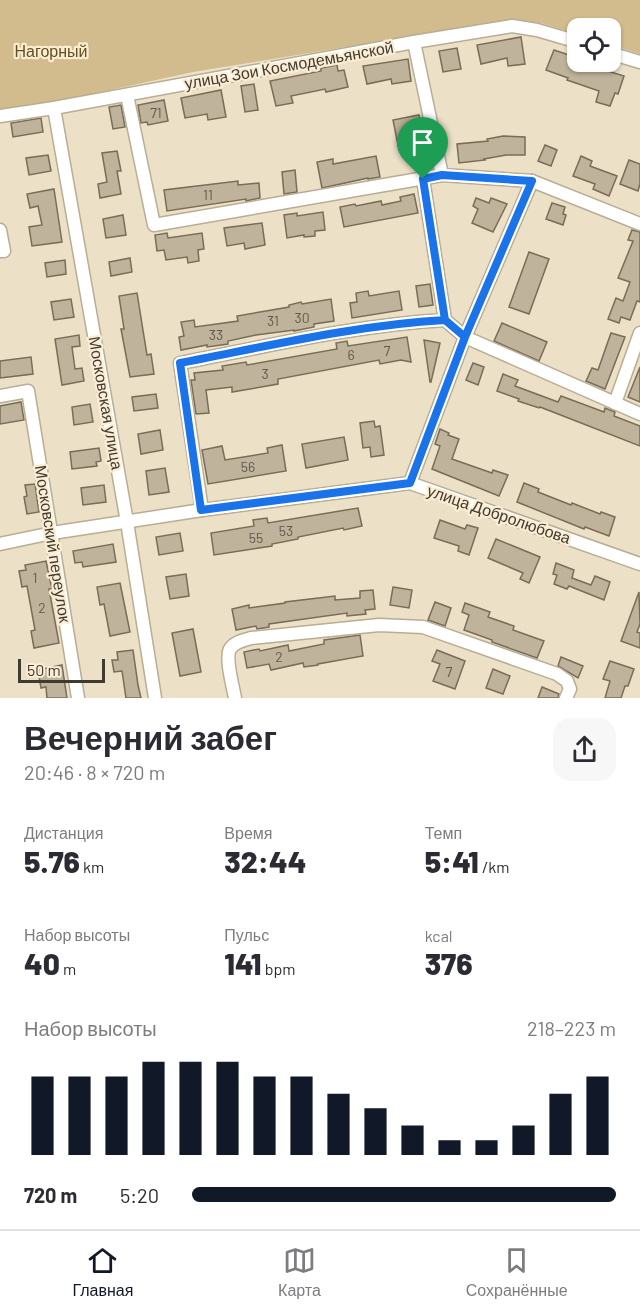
<!DOCTYPE html>
<html lang="ru">
<meta charset="utf-8">
<style>
:root{--surface:#fff;--page:#f7f7f7;--text:#2b2b33;--muted:#7c7c81;--line:#e1e1e2;--accent:#111827}
body{margin:0;font-family:Barlow,sans-serif;background:var(--page);color:var(--text);height:100vh;display:flex;flex-direction:column;font-size:22px;white-space:nowrap}
*{box-sizing:border-box;margin:0}
p{font-size:20px;color:var(--muted)}
.icon{flex:none;width:33px;height:33px;fill:none;stroke:currentColor;stroke-width:2;stroke-linecap:round;stroke-linejoin:round}
.map{position:relative;height:698px;overflow:hidden}
.details{display:flex;flex-direction:column;background:var(--surface);flex:1}
.details>*{flex:none}
.controls{position:absolute;left:567px;top:18px;display:grid;gap:12px}
.controls a{display:grid;place-items:center;width:54px;height:54px;border-radius:12px;background:var(--surface);box-shadow:0 2px 4px #0004;font-size:30px}
.scale{position:absolute;left:18px;bottom:15px;width:87px;box-sizing:border-box;padding-left:6px;border:3px solid #403b31;border-top:0;font-size:16px;line-height:21px;white-space:nowrap;color:#403b31;-webkit-text-stroke:4px #faedd4;paint-order:stroke}
.pin{position:absolute;display:grid;place-items:center;width:51px;height:51px;color:#fff;margin:-62px -26px;border-radius:50% 50% 50% 0;rotate:-45deg;box-shadow:0 0 6px #0007}
.pin .icon{rotate:45deg}
.round{display:grid;place-items:center;flex:none;width:63px;height:63px;border-radius:18px;background:var(--page)}
.headline{display:flex;align-items:center;justify-content:space-between;height:102px;padding:0 24px}
h1{font-size:33px;font-weight:800;line-height:45px}
.stats{display:grid;grid-template-columns:repeat(3,1fr);gap:9px;height:102px;padding:6px 24px}
.stats div{display:grid;align-content:center}
.stats b{font-size:30px;font-weight:800}
.stats small{font-size:16px;font-weight:400}
.stats p{font-size:16px}
.chart{height:168px;padding:12px 24px}
.chart p{display:flex;justify-content:space-between}
.chart svg{width:100%;height:108px;margin-top:6px;stroke:var(--accent);stroke-width:6}
ul{padding:0 24px;list-style:none;font-size:20px}
li{display:grid;grid-template-columns:96px 72px 1fr;align-items:center;height:45px}
li i{height:15px;border-radius:8px;background:var(--accent)}
.dock{display:flex;justify-content:space-around;align-items:center;height:84px;border-top:2px solid var(--line);background:var(--surface);font-size:16px;color:var(--muted)}
.dock a{display:grid;justify-items:center;gap:3px}
.dock .active{color:var(--accent)}
.map>svg:first-child{display:block}
</style>
<div class="map">
<svg width="640" height="698" viewBox="0 0 640 698">
<rect width="100%" height="100%" fill="#ece0c7"/>
<polygon fill="#d2bb8c" points="0,0 640,0 640,54 611,45 610,28 578,28 577,34 541,23 526,21 507,21 193,72 55,102 0,110"/>
<g fill="#bfb39b" stroke="#786d57" stroke-width="1.5">
<polygon points="521,37 525,64 508,66 507,58 481,64 477,45"/>
<polygon points="457,48 461,69 443,72 439,51"/>
<polygon points="554,50 578,58 578,62 624,76 618,94 615,93 610,106 596,102 599,91 567,80 568,78 546,70"/>
<polygon points="408,59 411,81 392,84 391,79 367,84 363,66"/>
<polygon points="337,65 338,71 344,70 348,87 326,92 325,89 291,96 293,103 276,106 270,81 321,71 321,68"/>
<polygon points="254,84 258,110 245,112 241,86"/>
<polygon points="221,90 226,117 208,120 207,114 185,118 181,98"/>
<polygon points="164,100 168,121 148,125 147,122 141,123 138,105"/>
<polygon points="121,105 125,127 113,129 109,107"/>
<polygon points="419,115 423,135 412,137 414,147 399,150 393,120"/>
<polygon points="41,118 43,132 13,137 11,123"/>
<polygon points="503,136 525,137 525,155 506,155 484,159 485,160 459,163 457,144 488,141 487,139"/>
<polygon points="545,145 557,150 551,166 538,161"/>
<polygon points="117,151 121,171 117,171 121,194 100,198 98,184 107,182 102,153"/>
<polygon points="48,155 51,171 29,175 26,158"/>
<polygon points="376,156 380,177 368,179 368,178 322,188 317,162 333,159 333,164"/>
<polygon points="581,156 592,161 590,166 617,176 609,196 593,189 595,184 573,176"/>
<polygon points="629,160 640,164 640,184 638,191 620,184"/>
<polygon points="295,170 297,192 284,194 282,172"/>
<polygon points="238,181 238,185 259,183 260,198 246,201 246,199 167,211 164,190"/>
<polygon points="54,189 62,242 32,246 29,227 42,225 38,206 30,208 27,194"/>
<polygon points="414,194 418,213 344,227 340,207 355,204 356,206 381,201 382,205 401,201 400,197"/>
<polygon points="476,198 489,203 491,198 507,204 493,232 472,223 478,209 473,206"/>
<polygon points="552,203 565,207 563,214 566,215 563,225 546,219"/>
<polygon points="323,212 325,230 315,231 315,236 304,237 304,235 287,238 284,215 297,213 297,216"/>
<polygon points="123,215 126,235 106,238 103,219"/>
<polygon points="262,223 265,245 245,249 244,243 227,246 224,228"/>
<polygon points="632,230 640,232 640,302 637,301 630,320 621,317 619,323 608,319 616,298 623,301 630,282 618,278 633,241 628,240"/>
<polygon points="167,233 168,238 202,233 204,249 198,250 199,261 188,263 187,257 166,260 164,250 157,251 155,235"/>
<polygon points="529,252 549,259 529,314 509,307"/>
<polygon points="130,258 132,272 111,276 109,262"/>
<polygon points="65,260 66,274 47,277 45,263"/>
<polygon points="430,284 433,305 419,307 416,286"/>
<polygon points="368,291 369,296 399,291 402,310 352,318 350,303 357,302 356,293"/>
<polygon points="137,293 147,355 151,354 154,374 130,377 121,329 124,329 119,296"/>
<polygon points="71,299 74,317 54,320 51,302"/>
<polygon points="331,299 334,321 314,324 314,327 294,331 294,330 256,335 228,341 228,344 207,347 207,345 181,350 179,337 184,336 181,322 194,320 195,327 238,321 237,316 289,307 289,305 301,302 302,304"/>
<polygon points="502,323 547,342 539,361 494,341"/>
<polygon points="611,333 625,337 605,389 586,381 592,368 598,370"/>
<polygon points="79,335 80,346 72,347 75,369 82,368 84,381 62,385 55,339"/>
<polygon points="407,337 411,362 401,360 380,364 379,360 278,379 278,384 250,389 232,392 232,387 206,390 209,413 196,414 191,380 195,380 194,373 223,370 222,366 246,362 247,365 337,349 336,343 347,341 348,346"/>
<polygon points="424,340 440,343 431,382 430,382"/>
<polygon points="31,357 33,374 0,378 0,361"/>
<polygon points="473,363 484,367 478,385 466,380"/>
<polygon points="640,367 640,402 628,397"/>
<polygon points="503,374 518,380 515,386 558,402 561,396 604,412 605,408 615,412 614,416 640,426 640,446 540,407 539,408 518,401 519,399 497,391"/>
<polygon points="156,394 158,408 134,411 132,397"/>
<polygon points="21,402 24,420 0,424 0,406"/>
<polygon points="90,404 93,422 74,425 72,407"/>
<polygon points="374,421 375,427 380,426 384,455 371,457 370,447 363,448 360,423"/>
<polygon points="440,429 449,433 448,435 459,439 452,459 492,473 493,470 508,475 499,496 432,469 440,446 435,444"/>
<polygon points="160,430 163,450 141,454 138,434"/>
<polygon points="344,437 348,460 306,468 302,444"/>
<polygon points="282,445 286,471 208,484 202,450 222,446 225,460 268,453 267,448"/>
<polygon points="99,448 101,461 96,462 97,466 72,469 70,452"/>
<polygon points="165,468 169,492 149,495 146,471"/>
<polygon points="524,483 539,489 538,492 571,505 572,503 600,514 601,512 615,517 609,536 585,527 584,529 517,502"/>
<polygon points="35,484 39,512 27,514 24,497 27,496 25,485"/>
<polygon points="104,485 106,502 83,505 81,488"/>
<polygon points="358,508 362,526 344,530 343,528 298,537 298,539 272,544 272,546 214,555 211,533 254,526 253,520 267,518 268,523"/>
<polygon points="440,520 465,529 467,525 478,528 469,555 458,551 459,546 434,538"/>
<polygon points="180,533 183,551 159,555 156,537"/>
<polygon points="496,539 540,557 529,583 520,579 523,573 488,558"/>
<polygon points="113,544 116,562 83,567 82,562 75,563 73,551"/>
<polygon points="46,561 52,589 49,589 59,643 34,648 31,631 35,630 27,586 22,587 19,571 26,570 25,565"/>
<polygon points="556,563 574,570 572,578 591,585 595,576 610,582 604,600 569,586 567,589 554,584 557,575 553,574"/>
<polygon points="186,574 189,596 170,599 166,577"/>
<polygon points="120,583 130,632 110,636 104,604 100,605 97,587"/>
<polygon points="393,587 412,590 409,608 390,605"/>
<polygon points="373,590 375,609 365,610 366,614 347,616 347,613 269,624 269,627 257,629 256,626 236,630 232,609 249,605 249,608 285,603 285,602 335,596 335,600 360,598 360,591"/>
<polygon points="639,592 640,624 637,632 640,633 640,648 621,641"/>
<polygon points="435,602 451,608 445,626 428,620"/>
<polygon points="465,603 490,612 488,617 514,626 513,630 544,641 537,658 492,642 492,640 464,630 469,615 462,612"/>
<polygon points="193,629 201,672 180,676 172,633"/>
<polygon points="360,635 363,656 318,664 318,665 304,667 303,663 271,670 269,664 247,668 244,652 259,649 260,651 288,645 289,651 324,644 324,640"/>
<polygon points="133,650 138,685 141,698 126,698 122,671 114,672 112,660 118,660 117,652"/>
<polygon points="437,650 465,661 455,689 433,681 440,664 432,661"/>
<polygon points="561,657 583,666 578,678 558,666"/>
<polygon points="610,661 634,669 628,686 625,686 621,698 605,698 610,681 603,679"/>
<polygon points="62,665 67,698 47,698 46,687 41,688 38,670"/>
<polygon points="493,669 510,676 503,694 486,688"/>
<polygon points="542,687 559,694 558,698 538,698"/>
</g>
<g fill="none" stroke-linecap="round" stroke-linejoin="round">
<g stroke="#b8ad95" stroke-width="15">
<g id="minor">
<polyline points="414,42 442,175"/>
<polyline points="610,53 640,62"/>
<polyline points="127,95 154,225 442,175 532,181 640,224"/>
<polyline points="54,108 127,522 155,698"/>
<polyline points="0,116 54,108 414,42 512,26 537,30 578,42"/>
<polyline points="423,179 445,320"/>
<polyline points="0,230 4,251 0,251"/>
<polyline points="0,396 28,391 78,698"/>
<polyline points="615,403 640,333"/>
<polyline points="410,483 465,337 532,181"/>
<path d="M202 510 180 363C268 346 356 325 445 320L465 337 640 414"/>
<polyline points="0,544 52,533 202,510 410,483 640,564"/>
<path d="M235 698C233 687 225 658 230 649 234 642 244 640 251 638L379 625 423 627 557 674 567 681 570 689 566 698"/>
</g>
</g>
<use href="#minor" stroke="#fff" stroke-width="12"/>
</g>
<g fill="none" stroke-linecap="round" stroke-linejoin="round">
<g stroke="#fff" stroke-width="12">
<path id="route" d="M423 179 445 320 465 337 410 483 201 510 180 363C268 346 356 325 445 320L465 337 532 181 442 175 423 179"/>
</g>
<use href="#route" stroke="#1a73e8" stroke-width="8"/>
</g>
<g text-anchor="middle" stroke-width="4.5" stroke-linejoin="round" paint-order="stroke">
<g font-size="14" fill="#60594c">
<text x="156" y="118">71</text>
<text x="208" y="200">11</text>
<text x="302" y="323">30</text>
<text x="273" y="326">31</text>
<text x="216" y="340">33</text>
<text x="387" y="356">7</text>
<text x="351" y="360">6</text>
<text x="265" y="379">3</text>
<text x="248" y="472">56</text>
<text x="286" y="536">53</text>
<text x="256" y="543">55</text>
<text x="35" y="583">1</text>
<text x="42" y="613">2</text>
<text x="279" y="662">2</text>
<text x="449" y="677">7</text>
</g>
<g font-size="16" fill="#654f1a" stroke="#faedd4">
<text x="51" y="57">Нагорный</text>
</g>
<g font-size="16" fill="#403b31" stroke="#faedd4">
<text transform="translate(289 65) rotate(-10)" y="6">улица Зои Космодемьянской</text>
<text transform="translate(106 403) rotate(80)" y="6">Московская улица</text>
<text transform="translate(499 514) rotate(19)" y="6">улица Добролюбова</text>
<text transform="translate(53 544) rotate(81)" y="6">Московский переулок</text>
</g>
</g>
</svg>
<div class="controls">
<a><svg class="icon" aria-label="locate" viewBox="0 0 24 24"><circle cx="12" cy="12" r="6"/><path d="M12 2v4M12 18v4M2 12h4M18 12h4"/></svg></a>
</div>
<div class="scale">50 m</div>
<div class="pin" style="left:423px;top:179px;background:#1e9e55"><svg class="icon" aria-label="arrive" viewBox="0 0 24 24"><path d="M6 21V4h12l-3 4 3 4H6"/></svg></div>
</div>
<section class="details">
<div class="headline"><div><h1>Вечерний забег</h1><p>20:46 · 8 × 720 m</p></div><a class="round"><svg class="icon" aria-label="share" viewBox="0 0 24 24"><path d="M12 15V3M7 8l5-5 5 5M5 13v7h14v-7"/></svg></a></div>
<div class="stats">
<div><p>Дистанция</p><b>5.76<small> km</small></b></div>
<div><p>Время</p><b>32:44</b></div>
<div><p>Темп</p><b>5:41<small> /km</small></b></div>
</div>
<div class="stats">
<div><p>Набор высоты</p><b>40<small> m</small></b></div>
<div><p>Пульс</p><b>141<small> bpm</small></b></div>
<div><p>kcal</p><b>376</b></div>
</div>
<div class="chart"><p><span>Набор высоты</span>218–223 m</p>
<svg viewBox="0 0 160 44" preserveAspectRatio="none"><path d="M5 44V12M15 44V12M25 44V12M35 44V6M45 44V6M55 44V6M65 44V12M75 44V12M85 44V19M95 44V25M105 44V32M115 44V38M125 44V38M135 44V32M145 44V19M155 44V12"/></svg>
</div>
<ul>
<li><b>720 m</b>5:20<i style="width:100%"></i></li>
</ul>
</section>
<nav class="dock">
<a class="active"><svg class="icon" aria-label="home" viewBox="0 0 24 24"><path d="M3 11l9-7 9 7M6 9v11h12V9"/></svg>Главная</a>
<a><svg class="icon" aria-label="map" viewBox="0 0 24 24"><path d="M3 6l6-2 6 2 6-2v14l-6 2-6-2-6 2zM9 4v14M15 6v14"/></svg>Карта</a>
<a><svg class="icon" aria-label="saved" viewBox="0 0 24 24"><path d="M7 4h10v16l-5-4-5 4z"/></svg>Сохранённые</a>
</nav>
